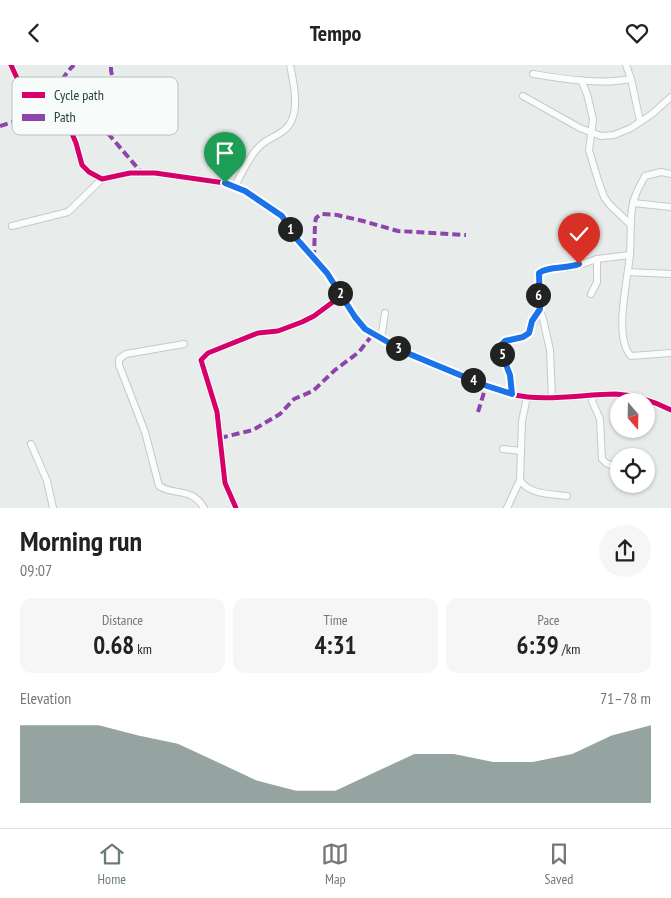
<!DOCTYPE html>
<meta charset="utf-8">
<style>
:root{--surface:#fff;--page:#f6f6f6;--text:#222;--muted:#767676;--line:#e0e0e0;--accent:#697e78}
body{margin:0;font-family:"PT Sans Narrow",sans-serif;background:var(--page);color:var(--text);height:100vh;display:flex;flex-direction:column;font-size:19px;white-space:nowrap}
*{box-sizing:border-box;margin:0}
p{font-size:16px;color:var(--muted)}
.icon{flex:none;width:28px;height:28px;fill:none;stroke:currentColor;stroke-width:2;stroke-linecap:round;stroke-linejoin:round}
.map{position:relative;height:443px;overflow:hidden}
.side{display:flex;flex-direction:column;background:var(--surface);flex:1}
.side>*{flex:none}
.needle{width:32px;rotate:160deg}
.fabs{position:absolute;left:610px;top:328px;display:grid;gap:10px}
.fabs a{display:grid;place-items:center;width:45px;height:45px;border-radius:50%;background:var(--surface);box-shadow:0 1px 4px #0004;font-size:25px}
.pin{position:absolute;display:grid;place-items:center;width:42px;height:42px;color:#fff;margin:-51px -21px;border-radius:50% 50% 50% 0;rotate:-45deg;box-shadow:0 0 5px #0007}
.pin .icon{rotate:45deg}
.km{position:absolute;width:25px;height:25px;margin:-12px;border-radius:50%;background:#222;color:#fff;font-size:14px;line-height:25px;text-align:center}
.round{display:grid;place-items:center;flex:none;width:52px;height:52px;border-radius:26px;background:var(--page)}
.head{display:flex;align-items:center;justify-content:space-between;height:85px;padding:0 20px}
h1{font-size:28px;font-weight:700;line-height:38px}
.metrics{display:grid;grid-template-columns:repeat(3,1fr);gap:8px;height:85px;padding:5px 20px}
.metrics div{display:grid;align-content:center;border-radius:12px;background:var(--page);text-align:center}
.metrics b{font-size:25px;font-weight:700}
.metrics small{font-size:14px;font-weight:400}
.metrics p{font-size:14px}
.chart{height:140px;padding:10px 20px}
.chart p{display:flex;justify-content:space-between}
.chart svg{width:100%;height:90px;margin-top:5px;fill:var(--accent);opacity:.7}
header{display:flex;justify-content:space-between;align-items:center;height:65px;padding:0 20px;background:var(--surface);font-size:22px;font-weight:700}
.tab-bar{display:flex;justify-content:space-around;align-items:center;height:70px;border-top:1px solid var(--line);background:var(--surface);font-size:14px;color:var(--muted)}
.tab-bar a{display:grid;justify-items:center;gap:2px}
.tab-bar .selected{color:var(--accent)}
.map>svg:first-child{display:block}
</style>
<header><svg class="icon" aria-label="back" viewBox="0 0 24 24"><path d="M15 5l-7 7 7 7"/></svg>Tempo<svg class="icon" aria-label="heart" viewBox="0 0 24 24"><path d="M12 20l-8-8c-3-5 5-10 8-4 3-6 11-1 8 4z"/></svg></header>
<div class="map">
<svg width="671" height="443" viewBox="0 0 671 443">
<rect width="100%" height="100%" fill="#e8edeb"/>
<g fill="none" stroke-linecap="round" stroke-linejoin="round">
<g stroke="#c5cac8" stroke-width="8">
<g id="minor">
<path d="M11 0 32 46 56 38 59 39 76 78 82 100 89 107 102 114 130 108H155L225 118 245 126 282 151 295 172 327 209 361 260C376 277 416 291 438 300 467 312 496 329 528 332 558 335 587 329 616 329 635 330 655 337 671 345"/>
<polyline points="626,0 631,14 640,56"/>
<path d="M533 9C565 14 599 20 631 14"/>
<polyline points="581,15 587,29 593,54 589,85 598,115 604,132 610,140 631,160"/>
<polyline points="523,31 580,63 601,71 614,70 631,63 652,49 671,32"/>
<path d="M671 109 661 107 645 111C639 122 634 131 632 143 630 158 631 174 630 189 628 214 613 272 631 291L671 288"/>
<path d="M235 121C242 108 248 94 257 84 264 75 274 73 283 66 302 53 294 19 290 0"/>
<polyline points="633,138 671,142"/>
<polyline points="12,161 68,147 102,114"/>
<polyline points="628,207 671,209"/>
<polyline points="591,229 597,217 597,194"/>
<polyline points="381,274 385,248"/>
<path d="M184 279 126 289 119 294V300L145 367 159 421C175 431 192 422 204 443"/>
<polyline points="511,329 511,310 500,282 505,276 527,270 540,244"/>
<polyline points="594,330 592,336 600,354 602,394 606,398 615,402"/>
<path d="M527 332 522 356 520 415C529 430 552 429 567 431"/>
<polyline points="552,333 550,285 543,254 538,240 539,209 544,205 573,202 597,194 630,190"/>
<polyline points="31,379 47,416 53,443"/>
<polyline points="503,384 521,386"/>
<polyline points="236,443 225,418 217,347 201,295 208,288 258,268 278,266 302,257 314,251 341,231"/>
<polyline points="507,443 520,415"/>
</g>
</g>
<use href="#minor" stroke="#fcfcfc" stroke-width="6"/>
<g stroke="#8e44ad" stroke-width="4" stroke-dasharray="8 4" stroke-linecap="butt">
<path d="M57 38C57 23 63 10 74 0"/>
<path d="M66 56C89 57 132 67 118 26 115 18 110 9 111 0"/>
<polyline points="100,59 141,107"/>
<polyline points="0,61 28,52 33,46"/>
<polyline points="314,193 315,158 316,153 321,149 337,150 363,156 398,166 466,170"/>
<polyline points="478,347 486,321"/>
<polyline points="220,373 253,365 280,349 294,334 313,326 335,305 359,287 373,269"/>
</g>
<g stroke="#f7fbf9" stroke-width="8">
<g id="cycleway">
<path d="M11 0 32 46 56 38 59 39 76 78 82 100 89 107 102 114 130 108H155L225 118 245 126 282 151 295 172 327 209 361 260C376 277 416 291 438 300 467 312 496 329 528 332 558 335 587 329 616 329 635 330 655 337 671 345"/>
<polyline points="236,443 225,418 217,347 201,295 208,288 258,268 278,266 302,257 314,251 341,231"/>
</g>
</g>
<use href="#cycleway" stroke="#d6006c" stroke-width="5"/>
</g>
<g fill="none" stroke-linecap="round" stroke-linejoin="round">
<g stroke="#fff" stroke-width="10">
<path id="route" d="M225 118 245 126 282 151 295 172 327 208 355 252 365 264 407 288 484 320 512 329 510 310 501 287V280L505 276 523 272 529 268 532 256 540 244 539 208C548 201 567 204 579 199"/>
</g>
<use href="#route" stroke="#1a73e8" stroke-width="6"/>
</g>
<rect x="12" y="12" width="166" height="58" rx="8" fill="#f7fbf9" stroke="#b8c4c0" stroke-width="1"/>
<rect x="22" y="27" width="23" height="6" fill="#d6006c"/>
<rect x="22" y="49" width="23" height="7" fill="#8e44ad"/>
<g font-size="14" fill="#24423a">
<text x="54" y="35">Cycle path</text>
<text x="54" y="57">Path</text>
</g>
</svg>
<div class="fabs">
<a><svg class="needle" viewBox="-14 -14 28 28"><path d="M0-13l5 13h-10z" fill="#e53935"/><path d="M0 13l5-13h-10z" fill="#767676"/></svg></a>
<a><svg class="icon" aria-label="locate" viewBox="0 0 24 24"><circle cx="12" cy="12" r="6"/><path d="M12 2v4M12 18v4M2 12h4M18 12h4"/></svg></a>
</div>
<div class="pin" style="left:225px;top:118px;background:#1e9e55"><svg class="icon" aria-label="arrive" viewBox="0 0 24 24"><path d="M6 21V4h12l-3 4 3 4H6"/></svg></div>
<div class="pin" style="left:579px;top:199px;background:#d93025"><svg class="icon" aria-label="check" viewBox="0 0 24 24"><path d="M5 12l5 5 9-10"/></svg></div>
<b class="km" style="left:290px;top:164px">1</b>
<b class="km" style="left:340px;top:228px">2</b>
<b class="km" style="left:398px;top:283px">3</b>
<b class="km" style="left:473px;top:315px">4</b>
<b class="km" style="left:502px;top:289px">5</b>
<b class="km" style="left:538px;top:230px">6</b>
</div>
<section class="side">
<div class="head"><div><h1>Morning run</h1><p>09:07</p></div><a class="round"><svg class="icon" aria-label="share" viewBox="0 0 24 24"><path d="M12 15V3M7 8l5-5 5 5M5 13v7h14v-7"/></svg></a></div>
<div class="metrics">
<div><p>Distance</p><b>0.68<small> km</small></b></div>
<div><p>Time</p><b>4:31</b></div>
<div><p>Pace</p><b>6:39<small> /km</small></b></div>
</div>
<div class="chart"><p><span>Elevation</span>71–78 m</p>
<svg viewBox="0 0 160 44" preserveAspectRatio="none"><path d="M0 44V6L10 6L20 6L30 11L40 15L50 24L60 33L70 38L80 38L90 29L100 20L110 20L120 24L130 24L140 20L150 11L160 6V44z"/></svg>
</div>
</section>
<nav class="tab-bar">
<a class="selected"><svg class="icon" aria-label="home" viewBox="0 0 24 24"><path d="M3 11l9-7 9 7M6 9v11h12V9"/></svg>Home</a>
<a><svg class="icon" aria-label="map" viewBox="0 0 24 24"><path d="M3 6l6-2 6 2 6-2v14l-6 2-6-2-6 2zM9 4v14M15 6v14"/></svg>Map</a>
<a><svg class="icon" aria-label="saved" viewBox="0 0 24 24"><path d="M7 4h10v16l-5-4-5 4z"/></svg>Saved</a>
</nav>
